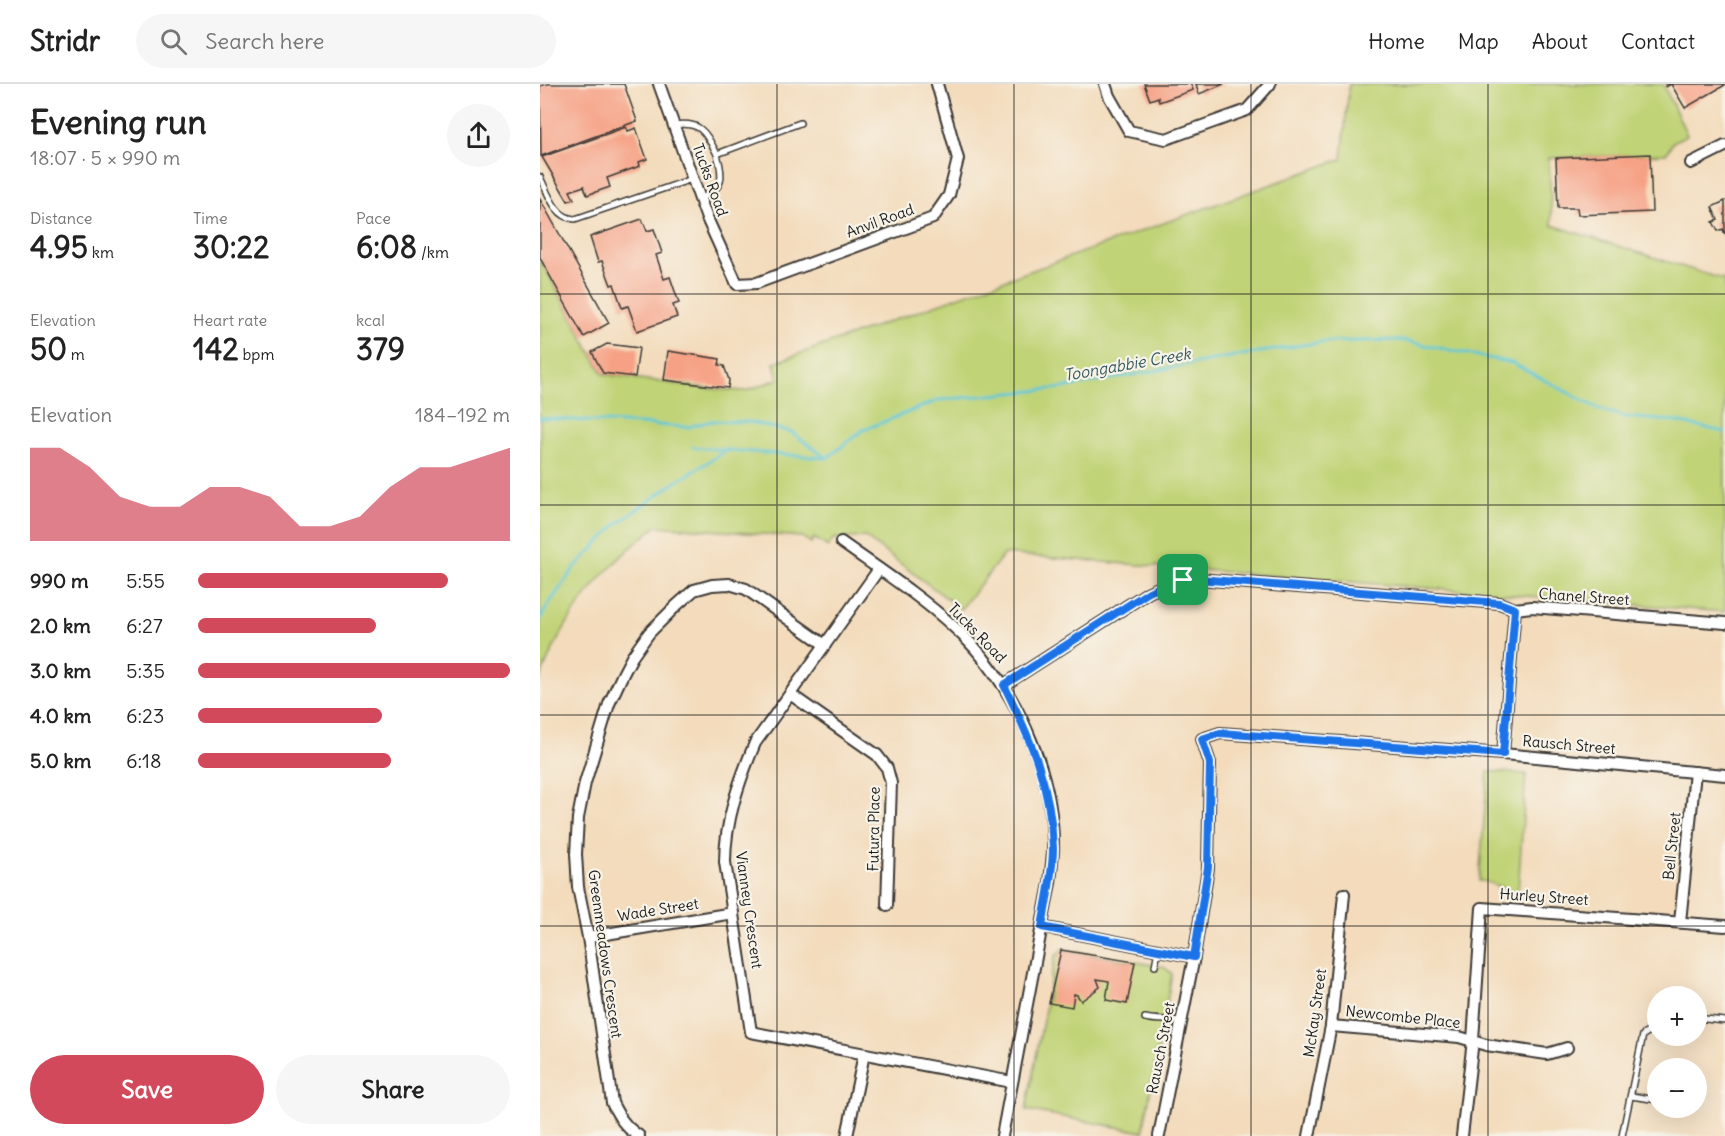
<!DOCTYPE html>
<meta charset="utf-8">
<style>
:root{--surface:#fff;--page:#f6f6f6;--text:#222;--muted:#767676;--line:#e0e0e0;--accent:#d1495b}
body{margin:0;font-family:Delius,sans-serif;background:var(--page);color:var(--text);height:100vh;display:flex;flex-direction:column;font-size:22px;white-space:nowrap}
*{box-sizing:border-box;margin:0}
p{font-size:20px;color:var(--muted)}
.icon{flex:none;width:33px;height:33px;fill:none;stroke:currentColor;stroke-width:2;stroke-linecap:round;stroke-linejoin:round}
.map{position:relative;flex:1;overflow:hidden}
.sheet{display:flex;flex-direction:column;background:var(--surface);width:540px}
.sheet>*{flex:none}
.fabs{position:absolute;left:1107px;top:902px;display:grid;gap:12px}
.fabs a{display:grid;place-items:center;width:60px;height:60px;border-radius:50%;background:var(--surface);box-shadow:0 6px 24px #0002;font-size:30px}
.pin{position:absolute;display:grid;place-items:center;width:51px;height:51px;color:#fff;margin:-26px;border-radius:12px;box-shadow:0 3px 9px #0006}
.round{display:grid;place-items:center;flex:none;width:63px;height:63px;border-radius:32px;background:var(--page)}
.summary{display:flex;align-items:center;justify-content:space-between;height:102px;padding:0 30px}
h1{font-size:33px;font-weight:700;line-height:45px}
.figures{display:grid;grid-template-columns:repeat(3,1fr);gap:9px;height:102px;padding:6px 30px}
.figures div{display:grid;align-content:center}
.figures b{font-size:30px;font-weight:700}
.figures small{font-size:16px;font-weight:400}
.figures p{font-size:16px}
.chart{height:168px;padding:12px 30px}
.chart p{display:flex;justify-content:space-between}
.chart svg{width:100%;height:108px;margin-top:6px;fill:var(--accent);opacity:.7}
.primary-button{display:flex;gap:12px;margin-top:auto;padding:12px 30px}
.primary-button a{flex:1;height:69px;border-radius:36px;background:var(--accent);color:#fff;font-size:24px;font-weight:700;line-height:69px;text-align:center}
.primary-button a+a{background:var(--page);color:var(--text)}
ul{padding:0 30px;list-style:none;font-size:20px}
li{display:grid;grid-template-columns:96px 72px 1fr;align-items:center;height:45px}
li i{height:15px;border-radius:8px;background:var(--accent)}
header{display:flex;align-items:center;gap:36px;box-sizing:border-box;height:84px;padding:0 30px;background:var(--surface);border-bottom:2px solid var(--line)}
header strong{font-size:28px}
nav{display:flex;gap:33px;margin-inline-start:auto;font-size:21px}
.search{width:420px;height:54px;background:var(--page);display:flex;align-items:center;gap:15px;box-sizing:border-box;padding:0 21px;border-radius:33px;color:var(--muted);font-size:22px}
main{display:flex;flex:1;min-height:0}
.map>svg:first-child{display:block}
</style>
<header>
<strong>Stridr</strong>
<div class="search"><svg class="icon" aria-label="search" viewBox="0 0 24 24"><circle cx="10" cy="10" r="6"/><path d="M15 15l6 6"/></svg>Search here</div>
<nav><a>Home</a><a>Map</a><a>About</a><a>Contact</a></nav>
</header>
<main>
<section class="sheet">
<div class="summary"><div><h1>Evening run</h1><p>18:07 · 5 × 990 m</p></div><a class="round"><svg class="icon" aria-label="share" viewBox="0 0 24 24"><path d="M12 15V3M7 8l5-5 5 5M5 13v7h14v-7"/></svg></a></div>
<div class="figures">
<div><p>Distance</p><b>4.95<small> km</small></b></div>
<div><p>Time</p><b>30:22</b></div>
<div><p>Pace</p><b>6:08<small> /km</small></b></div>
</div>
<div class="figures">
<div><p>Elevation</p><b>50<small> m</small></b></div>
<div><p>Heart rate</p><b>142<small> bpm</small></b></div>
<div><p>kcal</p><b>379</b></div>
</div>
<div class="chart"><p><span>Elevation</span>184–192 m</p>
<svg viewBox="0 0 160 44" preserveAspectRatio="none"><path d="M0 44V6L10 6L20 14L30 26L40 30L50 30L60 22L70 22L80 26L90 38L100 38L110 34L120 22L130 14L140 14L150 10L160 6V44z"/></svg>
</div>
<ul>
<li><b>990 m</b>5:55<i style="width:80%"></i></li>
<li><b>2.0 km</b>6:27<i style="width:57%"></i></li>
<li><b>3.0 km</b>5:35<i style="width:100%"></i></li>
<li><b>4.0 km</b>6:23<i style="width:59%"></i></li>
<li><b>5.0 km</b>6:18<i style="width:62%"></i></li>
</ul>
<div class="primary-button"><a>Save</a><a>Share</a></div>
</section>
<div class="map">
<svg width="1185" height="1052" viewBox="0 0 1185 1052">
<rect width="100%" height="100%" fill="#f7f3e8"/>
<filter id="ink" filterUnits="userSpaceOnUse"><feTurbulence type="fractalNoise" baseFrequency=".0167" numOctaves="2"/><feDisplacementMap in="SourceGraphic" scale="12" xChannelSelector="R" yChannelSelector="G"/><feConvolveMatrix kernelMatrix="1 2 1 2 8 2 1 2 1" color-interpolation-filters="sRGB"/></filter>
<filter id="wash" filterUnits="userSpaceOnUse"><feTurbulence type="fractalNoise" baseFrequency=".008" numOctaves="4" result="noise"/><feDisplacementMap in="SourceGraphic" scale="24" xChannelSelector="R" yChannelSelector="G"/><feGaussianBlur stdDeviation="1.35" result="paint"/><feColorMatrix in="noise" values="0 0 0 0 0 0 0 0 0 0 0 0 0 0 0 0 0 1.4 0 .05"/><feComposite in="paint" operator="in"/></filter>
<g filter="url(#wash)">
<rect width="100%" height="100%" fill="#f3dbbb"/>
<g fill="#c0d376" stroke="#6e7849" stroke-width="1.5">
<path d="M809 0H1123L1147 51 1133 58 1126 70 1009 74 1012 141 1185 196V528L464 470 421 525 325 453 293 455 288 463 274 454 271 459 262 453 117 442C65 481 23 533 0 595V176L63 290 172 305 206 307 238 295 234 279 802 75Z"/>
<path d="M948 687 986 690 978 808C963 808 954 797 939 797Z"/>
<polygon points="522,865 624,883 632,890 603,1048 486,1026 515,873"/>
</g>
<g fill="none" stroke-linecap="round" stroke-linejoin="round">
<g stroke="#5cc7d6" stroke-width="3">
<polyline points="0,334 148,343 171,337 210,338 251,348 287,374 323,346 399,316 522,304 678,275 781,258 861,256 972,279 1059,325 1085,333 1132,337 1185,348"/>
<polyline points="153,363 187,366"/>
<polyline points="0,536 8,521 35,483 77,440 130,402 187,366 286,374"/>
</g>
</g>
<g id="blocks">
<g fill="#f6a185">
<polygon points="7,0 84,0 97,37 1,72 0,2"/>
<polygon points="604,0 651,0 653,6 619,18 618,13 610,16"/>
<polygon points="656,0 684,0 659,10"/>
<polygon points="1125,0 1185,0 1185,1 1145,24 1131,0 1126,3"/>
<polygon points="86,43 88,47 96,44 107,75 99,78 100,82 67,94 70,103 47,111 44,102 30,107 34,115 28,117 2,73"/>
<polygon points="1110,70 1112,128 1038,131 1037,124 1018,124 1016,74"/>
<polygon points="0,115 69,239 44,253 0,174"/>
<polygon points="1185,117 1185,151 1183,145 1178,147 1173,138 1178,136 1172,123"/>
<polygon points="102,135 107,147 114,145 122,169 116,171 124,195 130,193 139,219 133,221 137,233 97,247 88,222 82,224 74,200 71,201 62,177 58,178 50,153"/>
<polygon points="67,260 99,264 95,293 63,289 52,268"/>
<polygon points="128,267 180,275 179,281 184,282 189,296 188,304 124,296"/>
<polygon points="521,866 595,878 587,920 566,916 569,897 557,895 560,903 541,917 537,911 534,910 532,923 509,919"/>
</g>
</g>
</g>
<g filter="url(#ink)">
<use href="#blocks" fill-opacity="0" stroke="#3c3934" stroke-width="1.5"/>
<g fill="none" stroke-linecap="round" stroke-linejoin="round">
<g stroke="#3c3934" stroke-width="8">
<g id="service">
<path d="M134 41C161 37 165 48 177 70L260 39"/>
<path d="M0 93C8 109 15 134 35 135L152 95"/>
<path d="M160 115C184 104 184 94 177 70"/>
<polyline points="615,882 618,866"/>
<path d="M605 934C617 937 628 935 641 937"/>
<polyline points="1156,934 1185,937"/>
<polyline points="1091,1012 1118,1016"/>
<polyline points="1082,1052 1103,951 1118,942"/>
</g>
</g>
<g stroke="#3c3934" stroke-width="14">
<g id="minor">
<polyline points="119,0 166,132 197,200 217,199 393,134 409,111 418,75 397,0"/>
<polyline points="565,0 569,12 589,47 626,55 707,26 730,0"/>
<polyline points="1151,79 1185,62"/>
<path d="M301 458C340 486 379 511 414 543 473 596 515 688 513 768 512 778 511 789 510 799L462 1052"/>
<path d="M339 485 215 659C199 697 185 737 185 778L211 948 472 998"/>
<path d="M464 601 609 508C625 500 640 496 658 495L959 519 975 525 992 523 1185 539"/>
<polyline points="250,610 337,671 347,684 351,699 347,821"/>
<polyline points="963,670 975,525"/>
<polyline points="1140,838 1155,688"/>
<polyline points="502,843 654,873"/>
<polyline points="48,853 193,829"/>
<polyline points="791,942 919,953 946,961 1007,970 1027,964"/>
<path d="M99 1052C85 1043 79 1033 72 1019L48 853 38 803 36 770 38 734 45 699 69 620 82 592 92 573 109 549 137 521 154 506 172 501 189 500 206 505 285 561"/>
<polyline points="307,1052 324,970"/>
<polyline points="619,1052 654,873 668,784 670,679 662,655 680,649 963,670 1185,691"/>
<polyline points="769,1052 791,942 804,810"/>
<polyline points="922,1052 933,956 942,824 1185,842"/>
</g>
</g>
<use href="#service" stroke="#fff" stroke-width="5"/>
<use href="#minor" stroke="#fff" stroke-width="10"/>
</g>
</g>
<g fill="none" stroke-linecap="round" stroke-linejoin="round" filter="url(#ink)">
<g stroke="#fff" stroke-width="12">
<path id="route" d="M658 495 959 519 975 525 963 670 680 649 662 655 670 679 668 783 654 873 502 843C506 817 513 790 513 764 511 702 491 656 464 601L609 508C625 500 640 496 658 495Z"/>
</g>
<use href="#route" stroke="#1a73e8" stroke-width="8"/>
</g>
<path fill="none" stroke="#1c1c1c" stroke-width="1.5" stroke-opacity="0.55" d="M237 0V1052M474 0V1052M711 0V1052M948 0V1052M0 210H1185M0 421H1185M0 631H1185M0 842H1185"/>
<g text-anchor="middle" stroke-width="4.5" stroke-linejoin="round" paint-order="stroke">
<g font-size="15" fill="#1c1c1c" stroke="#f7f3e8">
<text transform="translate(170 96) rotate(70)" y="5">Tucks Road</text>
<text transform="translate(340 137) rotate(-20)" y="5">Anvil Road</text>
<text transform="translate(1044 513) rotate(4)" y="5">Chanel Street</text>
<text transform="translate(437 549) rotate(46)" y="5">Tucks Road</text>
<text transform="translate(1029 661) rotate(5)" y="5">Rausch Street</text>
<text transform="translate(334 745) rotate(-89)" y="5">Futura Place</text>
<text transform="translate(1132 762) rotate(-84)" y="5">Bell Street</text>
<text transform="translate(1004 813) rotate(4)" y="5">Hurley Street</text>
<text transform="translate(118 826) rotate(-9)" y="5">Wade Street</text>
<text transform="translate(209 826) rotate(82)" y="5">Vianney Crescent</text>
<text transform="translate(65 870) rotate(82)" y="5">Greenmeadows Crescent</text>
<text transform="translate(775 929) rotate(-82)" y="5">McKay Street</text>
<text transform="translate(863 933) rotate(6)" y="5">Newcombe Place</text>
<text transform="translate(621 964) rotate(-79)" y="5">Rausch Street</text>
</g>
<g font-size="16" font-style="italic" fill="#32585d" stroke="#f7f3e8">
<text transform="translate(587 280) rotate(-10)" y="6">Toongabbie Creek</text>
</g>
</g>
</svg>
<div class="fabs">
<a>+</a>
<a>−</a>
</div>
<div class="pin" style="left:643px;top:496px;background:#1e9e55"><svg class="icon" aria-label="arrive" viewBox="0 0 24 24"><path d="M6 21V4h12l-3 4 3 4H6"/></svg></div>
</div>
</main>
